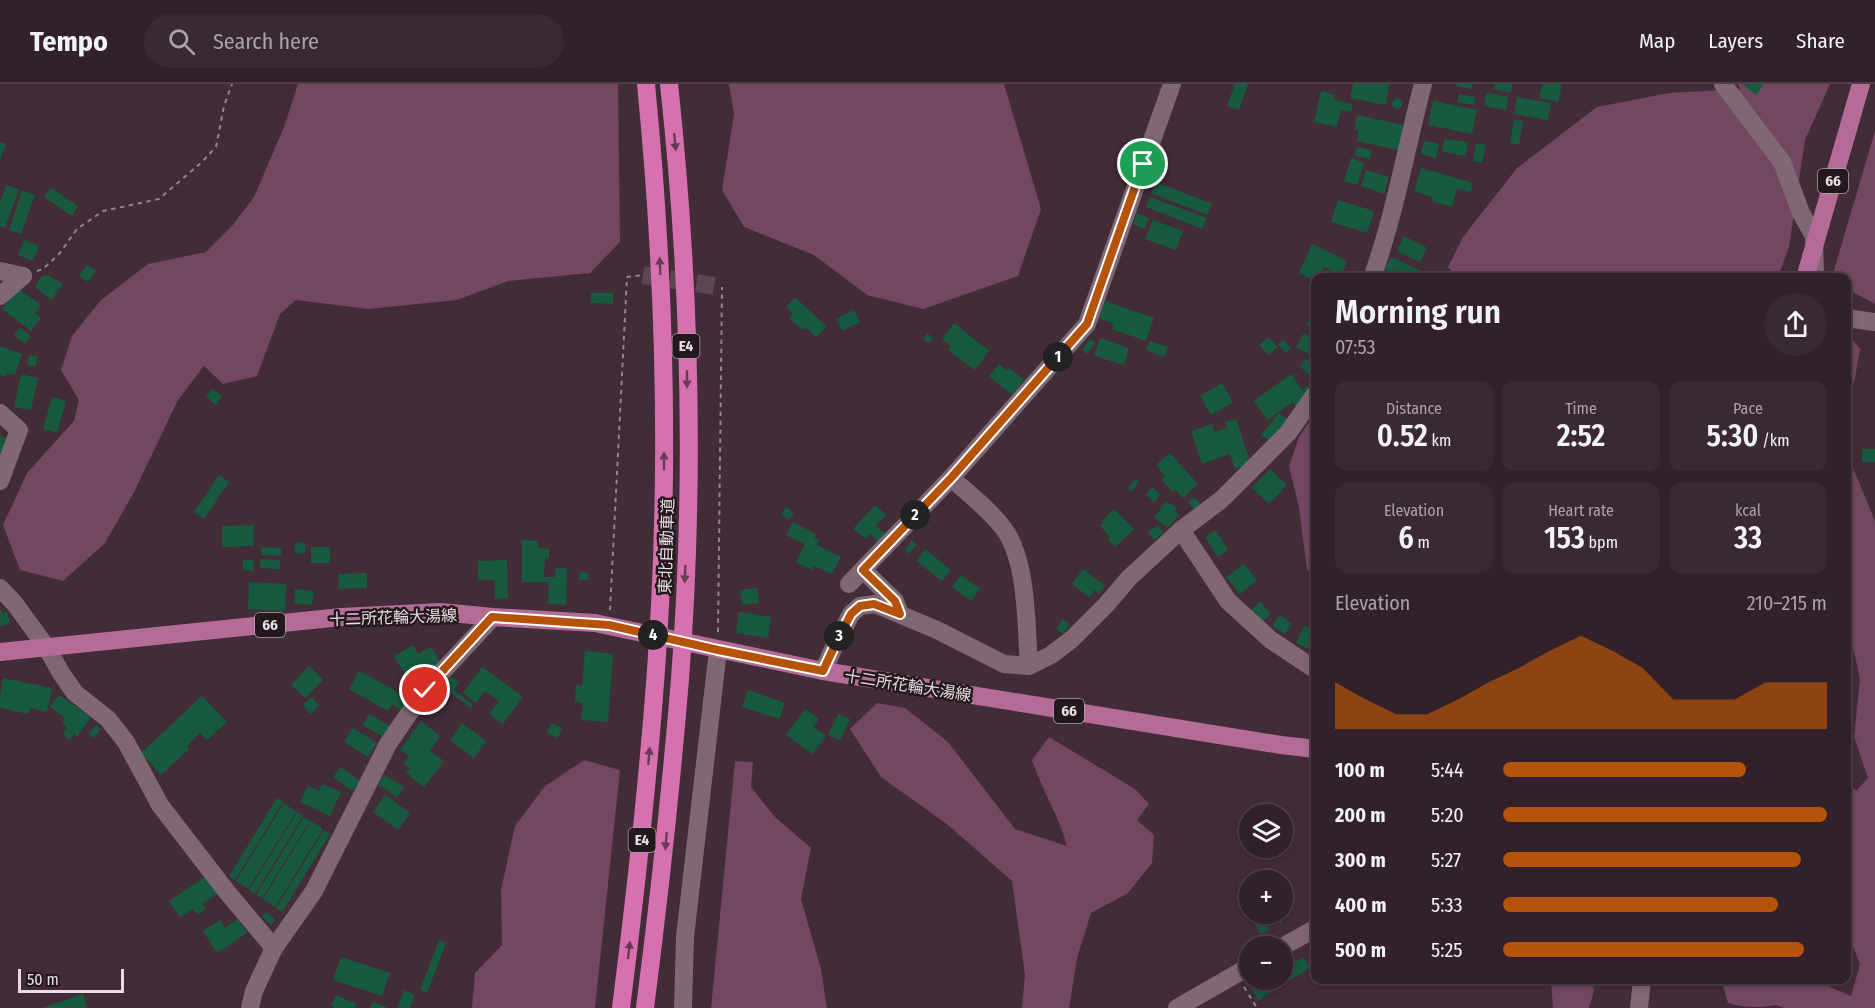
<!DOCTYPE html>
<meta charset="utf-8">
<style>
:root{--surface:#32212a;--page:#3a2932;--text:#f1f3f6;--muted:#a8a3a8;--line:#4d3e47;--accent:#b45309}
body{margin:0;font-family:"Fira Sans Condensed","Noto Sans JP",sans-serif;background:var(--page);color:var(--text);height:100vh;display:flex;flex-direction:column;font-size:22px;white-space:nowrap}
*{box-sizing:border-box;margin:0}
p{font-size:20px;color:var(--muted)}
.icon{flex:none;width:33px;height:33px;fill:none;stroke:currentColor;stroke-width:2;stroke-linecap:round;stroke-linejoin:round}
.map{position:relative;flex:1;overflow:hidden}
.panel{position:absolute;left:1311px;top:189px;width:540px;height:711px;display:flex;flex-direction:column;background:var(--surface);border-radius:12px;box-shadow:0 3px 9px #0003,0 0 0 2px var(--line)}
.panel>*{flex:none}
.fabs{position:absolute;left:1239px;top:720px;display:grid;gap:12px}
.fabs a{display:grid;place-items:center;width:54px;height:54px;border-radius:50%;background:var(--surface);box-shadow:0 3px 9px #0003,0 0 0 2px var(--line);font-size:30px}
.scale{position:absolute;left:18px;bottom:15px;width:106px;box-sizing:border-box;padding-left:6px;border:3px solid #ebdce4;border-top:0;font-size:16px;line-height:21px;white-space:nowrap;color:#ebdce4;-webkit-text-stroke:4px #22181d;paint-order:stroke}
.pin{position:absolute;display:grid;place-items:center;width:51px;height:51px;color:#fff;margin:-26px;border:3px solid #fff;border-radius:50%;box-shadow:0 2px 6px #0007}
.km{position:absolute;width:30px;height:30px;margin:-15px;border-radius:50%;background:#222;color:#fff;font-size:16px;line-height:30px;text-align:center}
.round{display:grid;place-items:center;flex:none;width:63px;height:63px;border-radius:32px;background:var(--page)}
.summary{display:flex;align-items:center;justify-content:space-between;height:102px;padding:0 24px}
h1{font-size:33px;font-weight:600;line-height:45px}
.figures{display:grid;grid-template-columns:repeat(3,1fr);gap:9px;height:102px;padding:6px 24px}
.figures div{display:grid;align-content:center;border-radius:12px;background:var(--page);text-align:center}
.figures b{font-size:30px;font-weight:600}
.figures small{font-size:16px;font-weight:400}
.figures p{font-size:16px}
.chart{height:168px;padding:12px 24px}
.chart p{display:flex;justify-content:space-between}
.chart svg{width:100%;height:108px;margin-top:6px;fill:var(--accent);opacity:.7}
ul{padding:0 24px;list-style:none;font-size:20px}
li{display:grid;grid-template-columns:96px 72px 1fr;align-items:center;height:45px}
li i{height:15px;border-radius:8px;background:var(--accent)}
header{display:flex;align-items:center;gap:36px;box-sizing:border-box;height:84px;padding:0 30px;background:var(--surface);border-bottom:2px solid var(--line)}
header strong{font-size:28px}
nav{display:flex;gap:33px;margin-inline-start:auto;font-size:21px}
.search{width:420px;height:54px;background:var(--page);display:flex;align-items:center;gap:15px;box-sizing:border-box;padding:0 21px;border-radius:33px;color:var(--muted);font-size:22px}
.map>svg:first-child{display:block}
</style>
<header>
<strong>Tempo</strong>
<div class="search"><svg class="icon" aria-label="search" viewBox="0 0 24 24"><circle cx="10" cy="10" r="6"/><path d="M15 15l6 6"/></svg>Search here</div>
<nav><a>Map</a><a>Layers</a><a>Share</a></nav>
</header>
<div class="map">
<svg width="1875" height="924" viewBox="0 0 1875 924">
<rect width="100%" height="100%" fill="#422c38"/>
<g fill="#734760">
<polygon points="298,0 618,0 620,158 590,189 508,197 457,216 368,225 296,216 280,230 257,292 223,300 204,282 178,316 134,408 105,459 63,497 20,486 3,441 27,389 74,337 79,316 61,286 72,252 101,216 148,180 206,168 232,142 254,113 284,43"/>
<polygon points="729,0 1004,0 1041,125 1018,192 923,225 867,211 814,171 744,143 722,106 734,30"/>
<polygon points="1738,0 1830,0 1805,56 1789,163 1778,193 1459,194 1448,183 1463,153 1517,84 1597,23 1669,9 1740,5"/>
<polygon points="1875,47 1875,220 1847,205 1846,194 1832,193"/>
<polygon points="1847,253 1852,255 1860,265 1855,294 1847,321"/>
<polygon points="1315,329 1315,491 1307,486 1299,423 1289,382 1299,353"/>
<path d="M1847 345 1849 374 1875 437V924H1784L1776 921C1762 924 1742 924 1728 919L1722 898 1718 896H1820L1828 902 1851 912 1860 880 1847 848 1846 697 1856 707 1868 694 1854 653 1860 595 1847 536Z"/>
<path d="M877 619 905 624 948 658 1015 745 1067 762C1059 732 1042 706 1032 676L1049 653 1135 705 1149 720 1137 736 1154 751 1152 779 1128 809 1091 829 1077 874 1069 924H1022L1025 891 1012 797 948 741 881 693 850 645Z"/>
<polygon points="584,676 620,686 595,924 472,924 475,889 502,861 501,806 515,742 545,702"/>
<polygon points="735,677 753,678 751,703 775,733 811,764 801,815 821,885 827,924 711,924"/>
<polygon points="1551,896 1591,896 1594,907 1589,924 1553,924"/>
</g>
<g fill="#175a40">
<polygon points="1235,0 1248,0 1239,26 1227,22"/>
<polygon points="1353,0 1389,0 1386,21 1350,14"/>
<polygon points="1457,0 1473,0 1472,5 1456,2"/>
<polygon points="1494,0 1512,0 1511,9 1493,5"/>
<polygon points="1542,0 1562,0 1558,18 1539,14"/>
<polygon points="1742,0 1764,0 1756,11"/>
<polygon points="1321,7 1335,11 1334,16 1353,20 1351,28 1341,26 1337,43 1314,38"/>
<polygon points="1486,9 1508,13 1506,26 1484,22"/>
<polygon points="1459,10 1475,13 1474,21 1457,18"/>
<polygon points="1397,13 1404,18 1398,26 1391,21"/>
<polygon points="1517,13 1551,19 1548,36 1514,30"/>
<polygon points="1433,17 1477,26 1472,50 1428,41"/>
<polygon points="1357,31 1403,41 1399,66 1357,57 1359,46 1354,46"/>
<polygon points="1514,36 1523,37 1519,61 1510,59"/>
<polygon points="1444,55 1468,58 1466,72 1442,68"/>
<polygon points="1424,57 1439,60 1436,74 1421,70"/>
<polygon points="0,58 6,60 0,76"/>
<polygon points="1476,59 1486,61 1482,79 1473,77"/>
<polygon points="1357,63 1372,66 1370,75 1355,72"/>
<polygon points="1351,74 1364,79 1357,101 1344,97"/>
<polygon points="1421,84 1473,99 1471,108 1457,105 1452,123 1432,117 1433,113 1414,107"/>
<polygon points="1366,86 1389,93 1384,110 1361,102"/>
<polygon points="1156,98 1212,120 1207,131 1151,109"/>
<polygon points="6,101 19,105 5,144 0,142 0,119"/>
<polygon points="51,104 78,122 72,132 44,113"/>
<polygon points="22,106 35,111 21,150 9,146"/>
<polygon points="1150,113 1207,134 1202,145 1146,123"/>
<polygon points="1338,116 1374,127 1367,149 1331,138"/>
<polygon points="1137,129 1149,134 1144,145 1133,140"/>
<polygon points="1153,136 1183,147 1176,166 1145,155"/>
<polygon points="1404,152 1427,164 1420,178 1397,167"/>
<polygon points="24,156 39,162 33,177 18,171"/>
<polygon points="1312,160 1347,177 1341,191 1324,183 1319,194 1316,194 1316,197 1299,189"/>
<polygon points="1391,173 1422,187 1419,194 1393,194 1394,190 1385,186"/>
<polygon points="87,181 96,187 88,198 79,192"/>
<polygon points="47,191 63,200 51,216 35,203 42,192"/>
<polygon points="18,204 41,221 35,229 41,234 31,247 2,225"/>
<polygon points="591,209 613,209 613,220 591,219"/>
<polygon points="795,213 827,243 816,253 805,243 802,246 789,234 793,229 786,223"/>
<polygon points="1105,217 1154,234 1146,257 1112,245 1114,240 1099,234"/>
<polygon points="854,226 860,238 842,247 836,235"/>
<polygon points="1312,228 1316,230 1316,246 1306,241"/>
<polygon points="954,239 989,267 975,286 948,266 951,262 942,255"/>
<polygon points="20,244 31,252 25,260 14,251"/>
<polygon points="927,249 933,254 929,259 923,255"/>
<polygon points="1304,249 1314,255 1316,252 1316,270 1313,268 1311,271 1296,263"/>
<polygon points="1268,253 1278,263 1269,271 1259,261"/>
<polygon points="1100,254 1129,264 1124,281 1094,272"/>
<polygon points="1090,255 1095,259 1087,270 1082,266"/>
<polygon points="1283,256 1291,264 1286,269 1278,260"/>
<polygon points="1150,257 1168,263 1164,273 1146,266"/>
<polygon points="0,262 22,270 15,291 7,289 6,293 0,291"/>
<polygon points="29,271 37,272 36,282 27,281"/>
<polygon points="1306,275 1316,283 1316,290 1313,293 1300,283"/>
<polygon points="999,280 1007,287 1009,284 1024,296 1012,311 989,292"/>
<polygon points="21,290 38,294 31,326 14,323"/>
<polygon points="1291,290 1302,306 1307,302 1311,308 1297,325 1293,318 1268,336 1254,317"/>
<polygon points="1222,299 1233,318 1211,331 1200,312"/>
<polygon points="212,305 222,312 216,321 206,313"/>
<polygon points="52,313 66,317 57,349 43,345"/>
<polygon points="1279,329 1291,338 1273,360 1261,351"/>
<polygon points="1236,335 1251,380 1235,385 1230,370 1202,380 1191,347 1212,340 1214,348 1227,344 1225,338"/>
<polygon points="0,352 8,355 0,375"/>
<rect x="1862" y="365" width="13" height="13"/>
<polygon points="1170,369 1198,400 1183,414 1176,406 1173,408 1161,395 1165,392 1156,381"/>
<polygon points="1270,385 1287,401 1269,420 1252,404"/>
<polygon points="219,391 229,398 204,435 194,428"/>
<polygon points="1136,395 1139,398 1131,408 1128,404"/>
<polygon points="1152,403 1160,410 1154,418 1146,411"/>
<polygon points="1194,413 1200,420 1194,426 1188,418"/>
<polygon points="1166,417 1177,424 1175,427 1179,430 1168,444 1154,434"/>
<polygon points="875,421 886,431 876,442 886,451 879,458 870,450 866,455 853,445"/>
<polygon points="786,423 794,430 789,436 781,430"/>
<polygon points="1114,425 1134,445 1115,463 1108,455 1110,453 1100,442 1104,438 1102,437"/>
<polygon points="793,438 816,450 814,453 819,456 817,461 841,473 832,490 814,482 812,486 796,478 805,460 786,451"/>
<polygon points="253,441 254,462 222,463 222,442"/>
<polygon points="1158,441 1164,449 1154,456 1148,448"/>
<polygon points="1216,446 1228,466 1218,473 1205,453"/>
<polygon points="522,456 538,457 538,464 549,465 549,474 545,474 544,493 555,493 556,484 567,484 566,521 548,520 549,498 522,498"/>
<polygon points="912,456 917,460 909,470 905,466"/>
<polygon points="295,458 305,459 305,470 294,469"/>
<polygon points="261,463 281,464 281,472 261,471"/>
<rect x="311" y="463" width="19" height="16"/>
<polygon points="925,465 951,486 942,497 916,477"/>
<polygon points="260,475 280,476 280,485 260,484"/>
<polygon points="243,476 254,476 253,487 243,486"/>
<polygon points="507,476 508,514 495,515 494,496 478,496 478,477"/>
<polygon points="1244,480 1257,497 1240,510 1226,493"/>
<polygon points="1083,485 1105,502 1099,510 1095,506 1089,513 1072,500"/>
<polygon points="580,488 589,489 588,496 579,496"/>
<polygon points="367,489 367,504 339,505 338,490"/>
<polygon points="961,491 980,505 971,517 952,503"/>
<polygon points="249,498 286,500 285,527 248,525"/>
<polygon points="757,504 759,519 742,521 740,506"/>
<polygon points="295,505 314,507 312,521 294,519"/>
<polygon points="1260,517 1271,530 1262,538 1251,526"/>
<polygon points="0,525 2,529 7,528 10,540 0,542"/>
<polygon points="739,528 771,533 768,554 736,549"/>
<polygon points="1280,531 1292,540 1285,550 1272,542"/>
<polygon points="1063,535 1070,540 1063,550 1056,545"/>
<polygon points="1304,542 1316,547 1316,568 1296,559"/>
<polygon points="413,561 418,570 431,563 440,578 409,597 394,572"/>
<polygon points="585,567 613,570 608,638 581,636 583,619 575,618 576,601 582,602"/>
<polygon points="309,582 323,596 305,614 291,601"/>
<polygon points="482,583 523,613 503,640 489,630 499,617 485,607 476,619 463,609"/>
<polygon points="359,587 413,616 406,628 392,620 388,627 349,605"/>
<polygon points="450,592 459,598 454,606 473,621 471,624 451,609 444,618 435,611"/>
<polygon points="3,594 52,604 47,628 30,624 28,630 0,624 0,611"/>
<polygon points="748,606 785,619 779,635 742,623"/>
<polygon points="59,611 91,633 77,653 74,650 70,656 63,650 67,643 62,639 65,634 50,623"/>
<polygon points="202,612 227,638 207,656 200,649 187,662 189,665 161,691 141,669"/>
<polygon points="312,613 319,622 310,630 303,621"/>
<polygon points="805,625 819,635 813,643 826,652 813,670 786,651"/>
<polygon points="369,630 393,644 386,655 363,641"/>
<polygon points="838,630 850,635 840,656 828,651"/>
<polygon points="421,637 440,652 430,667 444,677 424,703 406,689 410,684 404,679 409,673 400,666"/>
<polygon points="462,639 486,657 474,674 450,656"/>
<polygon points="551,639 562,644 558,654 547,649"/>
<polygon points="96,641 101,645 94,654 88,650"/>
<polygon points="353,644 377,659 368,673 344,658"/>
<polygon points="341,683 360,697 352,707 333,693"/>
<polygon points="384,691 404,703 397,713 378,700"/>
<polygon points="322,700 341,708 330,732 300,718 308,702 319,707"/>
<polygon points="385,711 410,729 398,746 373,728"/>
<polygon points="277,714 283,718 235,796 229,792"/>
<polygon points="284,719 296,728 248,805 236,797"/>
<polygon points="297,728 303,732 255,810 249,806"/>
<polygon points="304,733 310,737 262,814 256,811"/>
<polygon points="311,737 323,745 275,823 263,815"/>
<polygon points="324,746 330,750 282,828 276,824"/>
<polygon points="205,793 217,810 202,820 206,825 197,831 193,825 180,833 169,817"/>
<polygon points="266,828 275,835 271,841 262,833"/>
<polygon points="1279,830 1285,834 1281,840 1275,835"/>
<polygon points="238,835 247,849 217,869 203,847 220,836 225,844"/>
<polygon points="1263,835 1269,845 1261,850 1255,840"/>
<polygon points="439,856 446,859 427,909 420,906"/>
<polygon points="341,873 390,889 382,912 333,896"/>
<polygon points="1303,873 1310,884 1258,916 1251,905 1267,896 1282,896 1282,886"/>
<polygon points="404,906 415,911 410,924 397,924"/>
<polygon points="83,910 87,924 42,924"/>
<polygon points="336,911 356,920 355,924 335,924 331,921"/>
<polygon points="373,918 388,924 370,924"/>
</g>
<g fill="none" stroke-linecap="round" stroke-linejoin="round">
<polyline stroke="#5b4652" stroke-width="18" stroke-dasharray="18 9" stroke-linecap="butt" points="643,191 722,203"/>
<g stroke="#95838d" stroke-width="2" stroke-dasharray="4.5 4.5" stroke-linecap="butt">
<polyline points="37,187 43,185 59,170 77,145 103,127 159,115 202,78 216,63 224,22 232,0"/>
<polyline points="610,526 627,193 643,191"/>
<polyline points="718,548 722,203"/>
<polyline points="1244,903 1257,924"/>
</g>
<g stroke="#806774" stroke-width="18">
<polyline points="1723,0 1782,78 1801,129 1814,152 1815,194"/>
<polyline points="0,187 23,192"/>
<path d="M1372 194C1395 130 1406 64 1423 0"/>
<polyline points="0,212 23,192"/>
<polyline points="1846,234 1875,238"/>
<polyline points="0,329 19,346 0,397"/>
<path d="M951 394C969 410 990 426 1004 445 1028 478 1026 543 1029 582"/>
<polyline points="1181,446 1228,517 1271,556 1316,586"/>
<polyline points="863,486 895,517 900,530"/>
<polyline points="849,500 951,394 1087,240 1172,0"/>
<polyline points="0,504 15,520 47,564 61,589 75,609 108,635 126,658 160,721 227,808 274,864"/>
<polyline points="823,587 835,561 851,530 860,522 875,520 937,546 1004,580 1029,582 1051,571 1072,555 1106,521 1129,494 1181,446 1221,416 1288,349 1316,309"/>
<polyline points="1282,863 1316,844"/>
<polyline points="250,924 254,907 274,864 314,807 388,660 425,606 493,533"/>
<polyline points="683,924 685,853 718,566"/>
<polyline points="1177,924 1250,882"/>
<polyline points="1639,924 1642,896"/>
</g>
<g stroke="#b46c97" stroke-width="18">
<polyline points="1805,194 1861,0"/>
<polyline points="0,568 341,533 441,528 493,533 595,539 823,587 1281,661 1316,665"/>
</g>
<g stroke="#d770ae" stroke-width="18">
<path d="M621 924C638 790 653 656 660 521 669 347 663 173 646 0"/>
<path d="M645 924C659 815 671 705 680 595 695 399 690 195 669 0"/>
</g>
</g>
<defs><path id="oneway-solid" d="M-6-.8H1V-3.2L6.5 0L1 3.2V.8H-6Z" transform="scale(1.5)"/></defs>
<g fill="#6a3b57">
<use href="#oneway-solid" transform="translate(675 58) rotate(84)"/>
<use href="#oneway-solid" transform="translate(660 182) rotate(-93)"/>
<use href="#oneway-solid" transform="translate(687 295) rotate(90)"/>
<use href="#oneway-solid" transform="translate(664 377) rotate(-90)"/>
<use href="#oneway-solid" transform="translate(685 490) rotate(92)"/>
<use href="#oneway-solid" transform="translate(649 672) rotate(-85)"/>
<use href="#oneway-solid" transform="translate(666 757) rotate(95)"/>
<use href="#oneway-solid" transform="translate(629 866) rotate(-83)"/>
</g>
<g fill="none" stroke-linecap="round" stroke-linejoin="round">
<g stroke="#fff" stroke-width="12">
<polyline id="route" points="425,606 492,533 609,541 718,566 823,587 835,561 851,530 860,522 874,520 900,530 895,517 863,486 951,394 1087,240 1143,80"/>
</g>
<use href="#route" stroke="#b45309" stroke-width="8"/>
</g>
<g text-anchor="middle" stroke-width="5" stroke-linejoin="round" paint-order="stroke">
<g fill="#22181d" stroke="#afa1a8" stroke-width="1.5">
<rect x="1818" y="85" width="30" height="24" rx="4.5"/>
<rect x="672.5" y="250" width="27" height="24" rx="4.5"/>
<rect x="255" y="529" width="30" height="24" rx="4.5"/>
<rect x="1054" y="615" width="30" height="24" rx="4.5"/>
<rect x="628.5" y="744" width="27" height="24" rx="4.5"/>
</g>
<g font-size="15" font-weight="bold" fill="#ebdce4">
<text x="1833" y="102">66</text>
<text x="686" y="267">E4</text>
<text x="270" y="546">66</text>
<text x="1069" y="632">66</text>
<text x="642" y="761">E4</text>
</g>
<g font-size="16" fill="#ebdce4" stroke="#22181d">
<text transform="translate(666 462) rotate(-88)" y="6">東北自動車道</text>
<text transform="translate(393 533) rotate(-2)" y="6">十二所花輪大湯線</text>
<text transform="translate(908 601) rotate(9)" y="6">十二所花輪大湯線</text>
</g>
</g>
</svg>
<div class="fabs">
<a><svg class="icon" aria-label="layers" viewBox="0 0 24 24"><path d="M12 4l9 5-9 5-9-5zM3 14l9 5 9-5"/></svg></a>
<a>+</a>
<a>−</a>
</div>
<div class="scale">50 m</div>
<div class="pin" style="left:1143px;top:80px;background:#1e9e55"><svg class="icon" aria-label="arrive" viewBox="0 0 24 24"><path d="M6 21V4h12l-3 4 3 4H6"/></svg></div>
<div class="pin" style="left:425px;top:606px;background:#d93025"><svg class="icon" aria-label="check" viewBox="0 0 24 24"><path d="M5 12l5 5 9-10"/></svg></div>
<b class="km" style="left:1058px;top:273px">1</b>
<b class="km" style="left:915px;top:431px">2</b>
<b class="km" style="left:839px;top:552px">3</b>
<b class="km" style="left:653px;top:551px">4</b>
<section class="panel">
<div class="summary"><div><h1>Morning run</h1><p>07:53</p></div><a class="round"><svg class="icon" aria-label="share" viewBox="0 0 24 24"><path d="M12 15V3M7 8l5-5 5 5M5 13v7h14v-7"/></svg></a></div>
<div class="figures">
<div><p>Distance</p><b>0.52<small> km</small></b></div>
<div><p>Time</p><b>2:52</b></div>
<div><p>Pace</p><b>5:30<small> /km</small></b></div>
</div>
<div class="figures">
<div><p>Elevation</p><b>6<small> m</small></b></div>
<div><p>Heart rate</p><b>153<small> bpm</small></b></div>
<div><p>kcal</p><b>33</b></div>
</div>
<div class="chart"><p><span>Elevation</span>210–215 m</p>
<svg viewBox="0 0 160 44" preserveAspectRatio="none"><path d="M0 44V25L10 32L20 38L30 38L40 32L50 25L60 19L70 12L80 6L90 12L100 19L110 32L120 32L130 32L140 25L150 25L160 25V44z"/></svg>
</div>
<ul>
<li><b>100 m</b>5:44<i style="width:75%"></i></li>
<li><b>200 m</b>5:20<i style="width:100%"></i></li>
<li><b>300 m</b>5:27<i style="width:92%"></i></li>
<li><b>400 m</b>5:33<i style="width:85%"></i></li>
<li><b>500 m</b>5:25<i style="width:93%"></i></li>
</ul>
</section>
</div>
